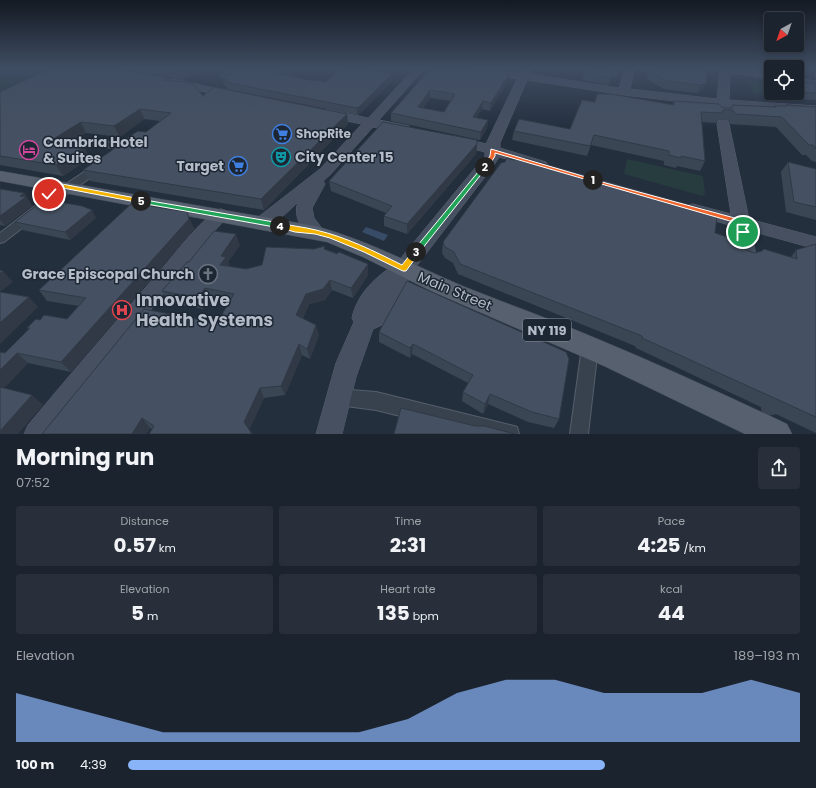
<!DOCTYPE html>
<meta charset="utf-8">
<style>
:root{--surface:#1b232e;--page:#282f3a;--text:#f1f3f6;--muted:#a0a4aa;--line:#39404a;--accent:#8ab4f8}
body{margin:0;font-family:Poppins,sans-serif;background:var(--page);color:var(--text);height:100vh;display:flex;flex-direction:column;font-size:15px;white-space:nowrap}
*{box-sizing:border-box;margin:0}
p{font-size:13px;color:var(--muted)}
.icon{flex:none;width:22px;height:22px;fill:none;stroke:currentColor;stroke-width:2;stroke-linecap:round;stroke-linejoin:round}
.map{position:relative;height:434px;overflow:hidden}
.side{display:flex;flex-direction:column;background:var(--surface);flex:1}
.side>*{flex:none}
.needle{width:26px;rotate:220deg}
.fabs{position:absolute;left:764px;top:12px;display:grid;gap:8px}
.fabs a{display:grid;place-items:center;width:40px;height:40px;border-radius:4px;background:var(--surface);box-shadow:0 2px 6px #0003,0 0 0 1px var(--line);font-size:20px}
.pin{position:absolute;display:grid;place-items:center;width:34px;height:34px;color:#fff;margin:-17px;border:2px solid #fff;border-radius:50%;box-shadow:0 1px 4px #0007}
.km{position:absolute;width:20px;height:20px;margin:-10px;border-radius:50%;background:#222;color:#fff;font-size:11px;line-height:20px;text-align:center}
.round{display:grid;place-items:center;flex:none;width:42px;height:42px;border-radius:4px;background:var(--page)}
.headline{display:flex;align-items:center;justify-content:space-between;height:68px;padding:0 16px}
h1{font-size:22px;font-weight:700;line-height:30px}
.figures{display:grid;grid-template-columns:repeat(3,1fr);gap:6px;height:68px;padding:4px 16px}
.figures div{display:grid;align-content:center;border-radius:4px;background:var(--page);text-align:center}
.figures b{font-size:20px;font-weight:700}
.figures small{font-size:11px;font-weight:400}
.figures p{font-size:11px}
.chart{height:112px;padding:8px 16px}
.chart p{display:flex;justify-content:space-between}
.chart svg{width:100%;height:72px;margin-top:4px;fill:var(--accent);opacity:.7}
ul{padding:0 16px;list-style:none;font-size:13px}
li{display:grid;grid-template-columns:64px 48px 1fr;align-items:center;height:30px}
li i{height:10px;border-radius:5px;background:var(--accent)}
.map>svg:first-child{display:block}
</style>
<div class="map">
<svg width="816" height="434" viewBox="0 0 816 434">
<rect width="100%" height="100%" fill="#242f3e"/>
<g fill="#263c3f">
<polygon points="7,69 47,69 0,91 0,73"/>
<polygon points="751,81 771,85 771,93 774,93 775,97 752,93"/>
<polygon points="627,159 703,176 705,194 702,196 624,174"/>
</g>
<polygon fill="#394c67" points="366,227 388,235 384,241 362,232"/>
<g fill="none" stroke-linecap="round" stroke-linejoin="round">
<polyline stroke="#3a4453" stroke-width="24" stroke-dasharray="24 12" stroke-linecap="butt" points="770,391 775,418"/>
<g stroke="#565f6c" stroke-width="2">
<g id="street">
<polygon points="107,142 125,143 128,148 120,156 112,156 111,154 117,148 104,147 102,145"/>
<polygon points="100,163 104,164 105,166 104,168 56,202 4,242 0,243 0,233 48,196 96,164"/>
<polygon points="590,340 596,342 598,347 588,434 570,434 582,347 584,342"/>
<polygon points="338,389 376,392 510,425 517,427 519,434 473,434 376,410 338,405 332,403 329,397 332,391"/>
</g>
</g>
<g stroke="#565f6c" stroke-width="1">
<g id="secondary">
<path d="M414 69H424L379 120 409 126 411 129 409 132 404 133 373 127 330 175 323 181 325 184 312 208 314 218 324 231 321 235C304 240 292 217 298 202 287 212 272 230 257 226L254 222 257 218 320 169 362 124 322 116 320 113 322 110 326 109 368 118Z"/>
<path d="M472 69H494L520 73 522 69H532L530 74 619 88 625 69H635L630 89 717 99 720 69H744L771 73V79L730 73 729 100 816 106V114L728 107 726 116H718L716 113V106L624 95 527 80 500 143V148L546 162 548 165 546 168 541 169 499 157 494 165 412 272 402 294 388 319 382 325 373 329 356 377 342 434H316L336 363 354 322 352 318C357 294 376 276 396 264L485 156V152L450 143 448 140 450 137 455 136 486 144 517 79 477 72Z"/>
<polygon points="797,78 816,81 816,87 797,84"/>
<polygon points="173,79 233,92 237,93 239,95 237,97 233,98 169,84 167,82 169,80"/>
<polygon points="723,120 728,121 729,124 749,219 816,237 816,249 751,231 756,255 754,260 747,262 740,260 738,255 733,226 687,213 685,209 687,205 693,204 731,214 717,124 718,121"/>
<path d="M221 209 227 211 229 215 210 236 136 328 54 434H24L28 425C73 371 119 318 165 265 177 251 205 214 221 209Z"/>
</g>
</g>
<g stroke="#414a57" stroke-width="1">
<path id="primary" d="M0 171 315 226C368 240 415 266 465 287 510 305 556 321 600 340 663 366 725 395 787 424L792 434H745L604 366 433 292 363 257 327 242 0 181Z"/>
</g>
<use href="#street" fill="#38414e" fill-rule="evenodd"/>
<use href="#secondary" fill="#465061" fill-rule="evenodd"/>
<use href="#primary" fill="#56606e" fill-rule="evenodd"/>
</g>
<g fill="#3b4654" fill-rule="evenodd">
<polygon points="124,69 205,69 188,78 185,77 186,80 184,80"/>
<polygon points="381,69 404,69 402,71"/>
<path d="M430 69 510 72 509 79 490 111 482 109 476 118 488 120 487 128 480 140 391 121V113ZM430 98 451 101 444 112 423 108Z"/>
<polygon points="587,69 618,72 616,78 611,77 609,85 582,80"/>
<polygon points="641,69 707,69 706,83 702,91 697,93 664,89 647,79 647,73 641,72"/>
<polygon points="810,69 816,69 816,79 815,79 813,72 811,72"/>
<polygon points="219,72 285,76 315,81 326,82 393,79 361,113 357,115 227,89 226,86 224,86 223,79 224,79 220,78"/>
<polygon points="168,78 169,80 203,96 347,114 348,124 264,210 90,181 83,170 146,132 160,121 144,119 120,137 86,133 68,144 90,158 63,176 0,165 0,92"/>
<polygon points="797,82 816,84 816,100 796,99 789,93 797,93"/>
<polygon points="674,101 723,108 731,108 733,105 773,107 774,106 785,106 786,105 816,107 816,162 812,161 806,155 802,155 776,127 730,124 728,120 718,120 716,123 702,122 705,161 700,171 677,166 676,168 664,165 664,161 591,145 587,156 512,140 514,131 570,129 595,102 673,105"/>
<polygon points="477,144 476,154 407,234 384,226 384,216 386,213 331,191 329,181"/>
<polygon points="788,162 816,169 816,220 786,212 781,172"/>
<polygon points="0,189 24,193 32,206 5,226 0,225"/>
<polygon points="96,218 70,240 22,230 15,222"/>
<polygon points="191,222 194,229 71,372 28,363 4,388 43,405 0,434 5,353 29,330 27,328 40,320 67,319 79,306 47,301 39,290"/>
<polygon points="715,233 746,250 754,253 791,257 796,250 816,244 816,433 636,348 635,346 458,274 453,263 445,258 442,253 443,242"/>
<polygon points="240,245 228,262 230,267 246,269 325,249 368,264 368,275 353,298 332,290 325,300 309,304 303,318 319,335 310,359 302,355 285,395 264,398 249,430 152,429 150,428 146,434 42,434 217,323 229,302 210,299 203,309 168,302 162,291 189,262"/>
<polygon points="407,281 559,419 554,428 528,422 488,404 483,414 462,401 463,392 468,383 412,354 410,358 379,342 379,332"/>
</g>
<g fill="#303945">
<polygon points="185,69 205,69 188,78"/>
<polygon points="285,69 294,69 279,81 278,74"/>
<polygon points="182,70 186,80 184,80 181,71"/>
<polygon points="510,72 509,79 490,111 491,103"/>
<polygon points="393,73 393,79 361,113 357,115 357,108"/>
<polygon points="706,83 702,91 697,93 700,85"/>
<polygon points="430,90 430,98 417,115 418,107"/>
<polygon points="483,101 482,109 472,125 473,117"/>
<polygon points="140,109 144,119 120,137 114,126"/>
<polygon points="347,114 348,124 264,210 261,199"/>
<polygon points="488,120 487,128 480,140 481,132"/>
<polygon points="81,122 86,133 56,152 50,141"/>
<polygon points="477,144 476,154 407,234 407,224"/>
<polygon points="84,147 90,158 63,176 56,165"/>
<polygon points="24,193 32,206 5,226 0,220 0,216 20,196"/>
<polygon points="92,210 96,218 70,240 65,232"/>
<polygon points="187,212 194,229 71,372 61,362"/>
<polygon points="236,234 240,245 228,262 230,267 220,265 221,256"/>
<polygon points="368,264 368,275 353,298 351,288"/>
<polygon points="3,271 13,282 0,292 0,274"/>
<polygon points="330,280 332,290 325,300 309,304 299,326 296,315 306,294"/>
<polygon points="205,288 210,299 203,309 198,298"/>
<polygon points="29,297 38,307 0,344 0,323"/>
<polygon points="316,325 319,335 310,359 307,349"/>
<polygon points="299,344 302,355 285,395 281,386"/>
<polygon points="413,344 412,354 410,358 410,348"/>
<polygon points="17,353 28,363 0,392 0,370"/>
<polygon points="260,388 264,398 249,431 244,422"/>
<polygon points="490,394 488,404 483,414 485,404"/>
<polygon points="32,395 43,405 18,434 0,434 0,431"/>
<polygon points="142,418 150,428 146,434 132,434"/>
</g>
<g fill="#455162" stroke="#303945" fill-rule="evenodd">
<polygon points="49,69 121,69 168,78 164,80 192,83 203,96 214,87 347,114 261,199 83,170 111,151 130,136 138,131 146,132 171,113 140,109 114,126 81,122 50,141 84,147 56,165 0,156 0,92"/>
<polygon points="167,69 181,69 182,70 181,71"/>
<polygon points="224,69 285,69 278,74 315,81 317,80 326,82 337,72 338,69 360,69 393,73 360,106 357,108 225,82 228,80 223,79 231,74 219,72"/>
<path d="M430 69H494L510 72 491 103 483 101 473 117 488 120 481 132 391 113ZM430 90 455 94 444 112 418 107Z"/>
<polygon points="587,69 619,69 618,72 613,71 611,78 584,74"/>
<polygon points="650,69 707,69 706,83 700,85 667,81 650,71"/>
<polygon points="797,82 815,83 816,84 816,93 801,92 797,89"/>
<polygon points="597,94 611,94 674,105 674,101 719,104 723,108 732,108 733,105 776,107 774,106 787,106 786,105 816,107 816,149 813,145 809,145 782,117 735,114 733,110 723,110 721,113 701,112 705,161 681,156 681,158 669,155 669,151 594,135 590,146 514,131 519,119 570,129 582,100 595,102"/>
<polygon points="383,122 477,140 477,144 407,224 384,216 392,206 329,181"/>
<polygon points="507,158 514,160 524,158 707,210 717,216 715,233 743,242 746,250 754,253 762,251 764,249 797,259 796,250 816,244 816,417 642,338 642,336 460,264 454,252 445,247 443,242 501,163 505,162"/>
<polygon points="788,162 816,169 816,207 794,202"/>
<polygon points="0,189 24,193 20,196 26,197 0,216"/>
<polygon points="42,201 52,203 54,201 82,206 92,210 65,232 15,222"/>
<polygon points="132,203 187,212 189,219 61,362 17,353 0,370 0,352 5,353 30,328 27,328 36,319 40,320 44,315 67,319 86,298 39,290"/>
<polygon points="214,231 236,234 221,256 226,257 220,265 246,269 262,265 266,247 314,249 325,246 324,249 337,254 339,252 368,264 351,288 330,280 323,289 306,294 296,315 316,325 307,349 299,344 281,386 260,388 244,422 252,434 149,434 154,426 142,418 132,434 42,434 144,309 217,323 234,294 205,288 198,298 162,291 187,262 189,262"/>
<polygon points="0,270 3,271 0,274"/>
<polygon points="407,281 566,352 569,359 559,419 532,412 490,394 485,404 463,392 473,375 413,344 410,348 379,332"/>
<polygon points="0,292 29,297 0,323"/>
<polygon points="0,387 32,395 0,431"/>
<polygon points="401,408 475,426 484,426 515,434 394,434"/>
</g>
<linearGradient id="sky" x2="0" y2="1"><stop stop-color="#141a22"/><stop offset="0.53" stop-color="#3f4d63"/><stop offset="1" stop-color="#3f4d63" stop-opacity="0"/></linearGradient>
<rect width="816" height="129" fill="url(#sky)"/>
<polygon fill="#f0652b" stroke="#fff" points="591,179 742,220 746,232 743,235 740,234 737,223 591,181"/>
<polygon fill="#f0652b" stroke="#fff" points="491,149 596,180 591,181 495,153 495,156 487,169 483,169 482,167 490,156"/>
<polygon fill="#22a559" stroke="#fff" points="483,166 487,167 418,254 413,254 413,251"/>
<path fill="#f5b400" stroke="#fff" d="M280 223C292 226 304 227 316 230 346 237 374 251 402 265L413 251H418L420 252 406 271H403L364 252 330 238 315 234 295 232 277 227V224Z"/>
<polygon fill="#22a559" stroke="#fff" points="139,199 280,223 283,226 280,228 141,203 138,201"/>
<polygon fill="#f5b400" stroke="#fff" points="62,184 141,199 144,201 141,203 63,188 51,195 46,194"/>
<defs>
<g id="supermarket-ring" transform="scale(1)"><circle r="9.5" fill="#1d2633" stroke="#3f7fe0" stroke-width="1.5"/><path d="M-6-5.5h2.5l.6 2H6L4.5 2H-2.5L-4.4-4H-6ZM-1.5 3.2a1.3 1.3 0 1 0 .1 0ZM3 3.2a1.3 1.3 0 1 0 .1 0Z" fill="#3f7fe0"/></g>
<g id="hotel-ring" transform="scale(1)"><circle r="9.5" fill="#1d2633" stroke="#d1479c" stroke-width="1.5"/><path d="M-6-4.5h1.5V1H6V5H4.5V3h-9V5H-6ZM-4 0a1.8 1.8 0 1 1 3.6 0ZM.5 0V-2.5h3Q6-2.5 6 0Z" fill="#d1479c"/></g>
<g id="theatre-ring" transform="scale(1)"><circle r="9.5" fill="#1d2633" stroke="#0f9aa8" stroke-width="1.5"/><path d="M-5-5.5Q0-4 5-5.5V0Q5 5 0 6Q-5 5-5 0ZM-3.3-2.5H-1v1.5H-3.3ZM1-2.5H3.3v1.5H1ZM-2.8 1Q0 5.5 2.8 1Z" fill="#0f9aa8"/></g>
<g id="church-ring" transform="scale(1)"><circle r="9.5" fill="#1d2633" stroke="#6b7280" stroke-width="1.5"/><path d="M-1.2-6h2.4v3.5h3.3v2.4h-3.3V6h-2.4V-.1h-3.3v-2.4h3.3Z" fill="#6b7280"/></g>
<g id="hospital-ring" transform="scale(1)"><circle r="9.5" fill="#1d2633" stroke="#e0444e" stroke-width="1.5"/><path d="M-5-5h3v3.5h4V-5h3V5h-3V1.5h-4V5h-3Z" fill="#e0444e"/></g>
</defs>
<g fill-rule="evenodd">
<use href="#supermarket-ring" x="282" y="134"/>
<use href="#hotel-ring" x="29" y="150"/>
<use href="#theatre-ring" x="281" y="157"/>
<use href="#supermarket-ring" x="238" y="166"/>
<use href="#church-ring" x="208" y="274"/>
<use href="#hospital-ring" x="122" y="310"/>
</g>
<g text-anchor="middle" stroke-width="3" stroke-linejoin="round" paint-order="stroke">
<g font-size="12" font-weight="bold" fill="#b4bcc9" stroke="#1d2633" text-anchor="start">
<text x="296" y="138">ShopRite</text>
</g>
<rect fill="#1d2633" stroke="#878f9c" stroke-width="1" x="523" y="319" width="48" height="22" rx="3"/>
<g font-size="13" font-weight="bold" fill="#b4bcc9">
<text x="547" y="335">NY 119</text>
</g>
<g font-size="14" font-weight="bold" fill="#b4bcc9" stroke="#1d2633" text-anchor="start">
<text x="43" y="147">Cambria Hotel<tspan x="43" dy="16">&amp; Suites</tspan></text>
<text x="295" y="162">City Center 15</text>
<text x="224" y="171" text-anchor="end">Target</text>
<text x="194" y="279" text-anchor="end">Grace Episcopal Church</text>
</g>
<g font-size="14" fill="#b4bcc9" stroke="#1d2633">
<text transform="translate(455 291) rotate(23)" y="5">Main Street</text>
</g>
<g font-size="17" font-weight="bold" fill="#b4bcc9" stroke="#1d2633" text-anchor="start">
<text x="136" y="306">Innovative<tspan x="136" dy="20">Health Systems</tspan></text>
</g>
</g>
</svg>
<div class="fabs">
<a><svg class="needle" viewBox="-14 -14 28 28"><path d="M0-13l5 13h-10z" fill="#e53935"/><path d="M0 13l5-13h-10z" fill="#a0a4aa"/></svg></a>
<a><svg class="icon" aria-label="locate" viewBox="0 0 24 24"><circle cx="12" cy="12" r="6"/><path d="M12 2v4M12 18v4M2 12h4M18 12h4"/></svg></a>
</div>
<div class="pin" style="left:743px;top:232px;background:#1e9e55"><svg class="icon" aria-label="arrive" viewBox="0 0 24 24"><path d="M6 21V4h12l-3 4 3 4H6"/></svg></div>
<div class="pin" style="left:49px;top:194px;background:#d93025"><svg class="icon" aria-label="check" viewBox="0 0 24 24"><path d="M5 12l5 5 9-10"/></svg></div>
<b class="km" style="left:593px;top:180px">1</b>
<b class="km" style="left:485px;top:167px">2</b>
<b class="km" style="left:416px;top:252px">3</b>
<b class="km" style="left:280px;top:226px">4</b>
<b class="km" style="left:141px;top:201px">5</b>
</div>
<section class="side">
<div class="headline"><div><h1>Morning run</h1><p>07:52</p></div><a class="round"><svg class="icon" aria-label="share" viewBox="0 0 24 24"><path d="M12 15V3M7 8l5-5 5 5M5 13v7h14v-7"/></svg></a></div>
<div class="figures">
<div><p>Distance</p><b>0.57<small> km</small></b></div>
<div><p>Time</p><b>2:31</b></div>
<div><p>Pace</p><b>4:25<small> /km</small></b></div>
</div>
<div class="figures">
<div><p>Elevation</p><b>5<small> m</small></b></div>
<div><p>Heart rate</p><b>135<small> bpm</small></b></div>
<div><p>kcal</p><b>44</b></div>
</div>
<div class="chart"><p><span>Elevation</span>189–193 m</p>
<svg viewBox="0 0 160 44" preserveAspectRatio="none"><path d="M0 44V14L10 22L20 30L30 38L40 38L50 38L60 38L70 38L80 30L90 14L100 6L110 6L120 14L130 14L140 14L150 6L160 14V44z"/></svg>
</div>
<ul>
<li><b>100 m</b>4:39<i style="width:71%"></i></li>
</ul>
</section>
